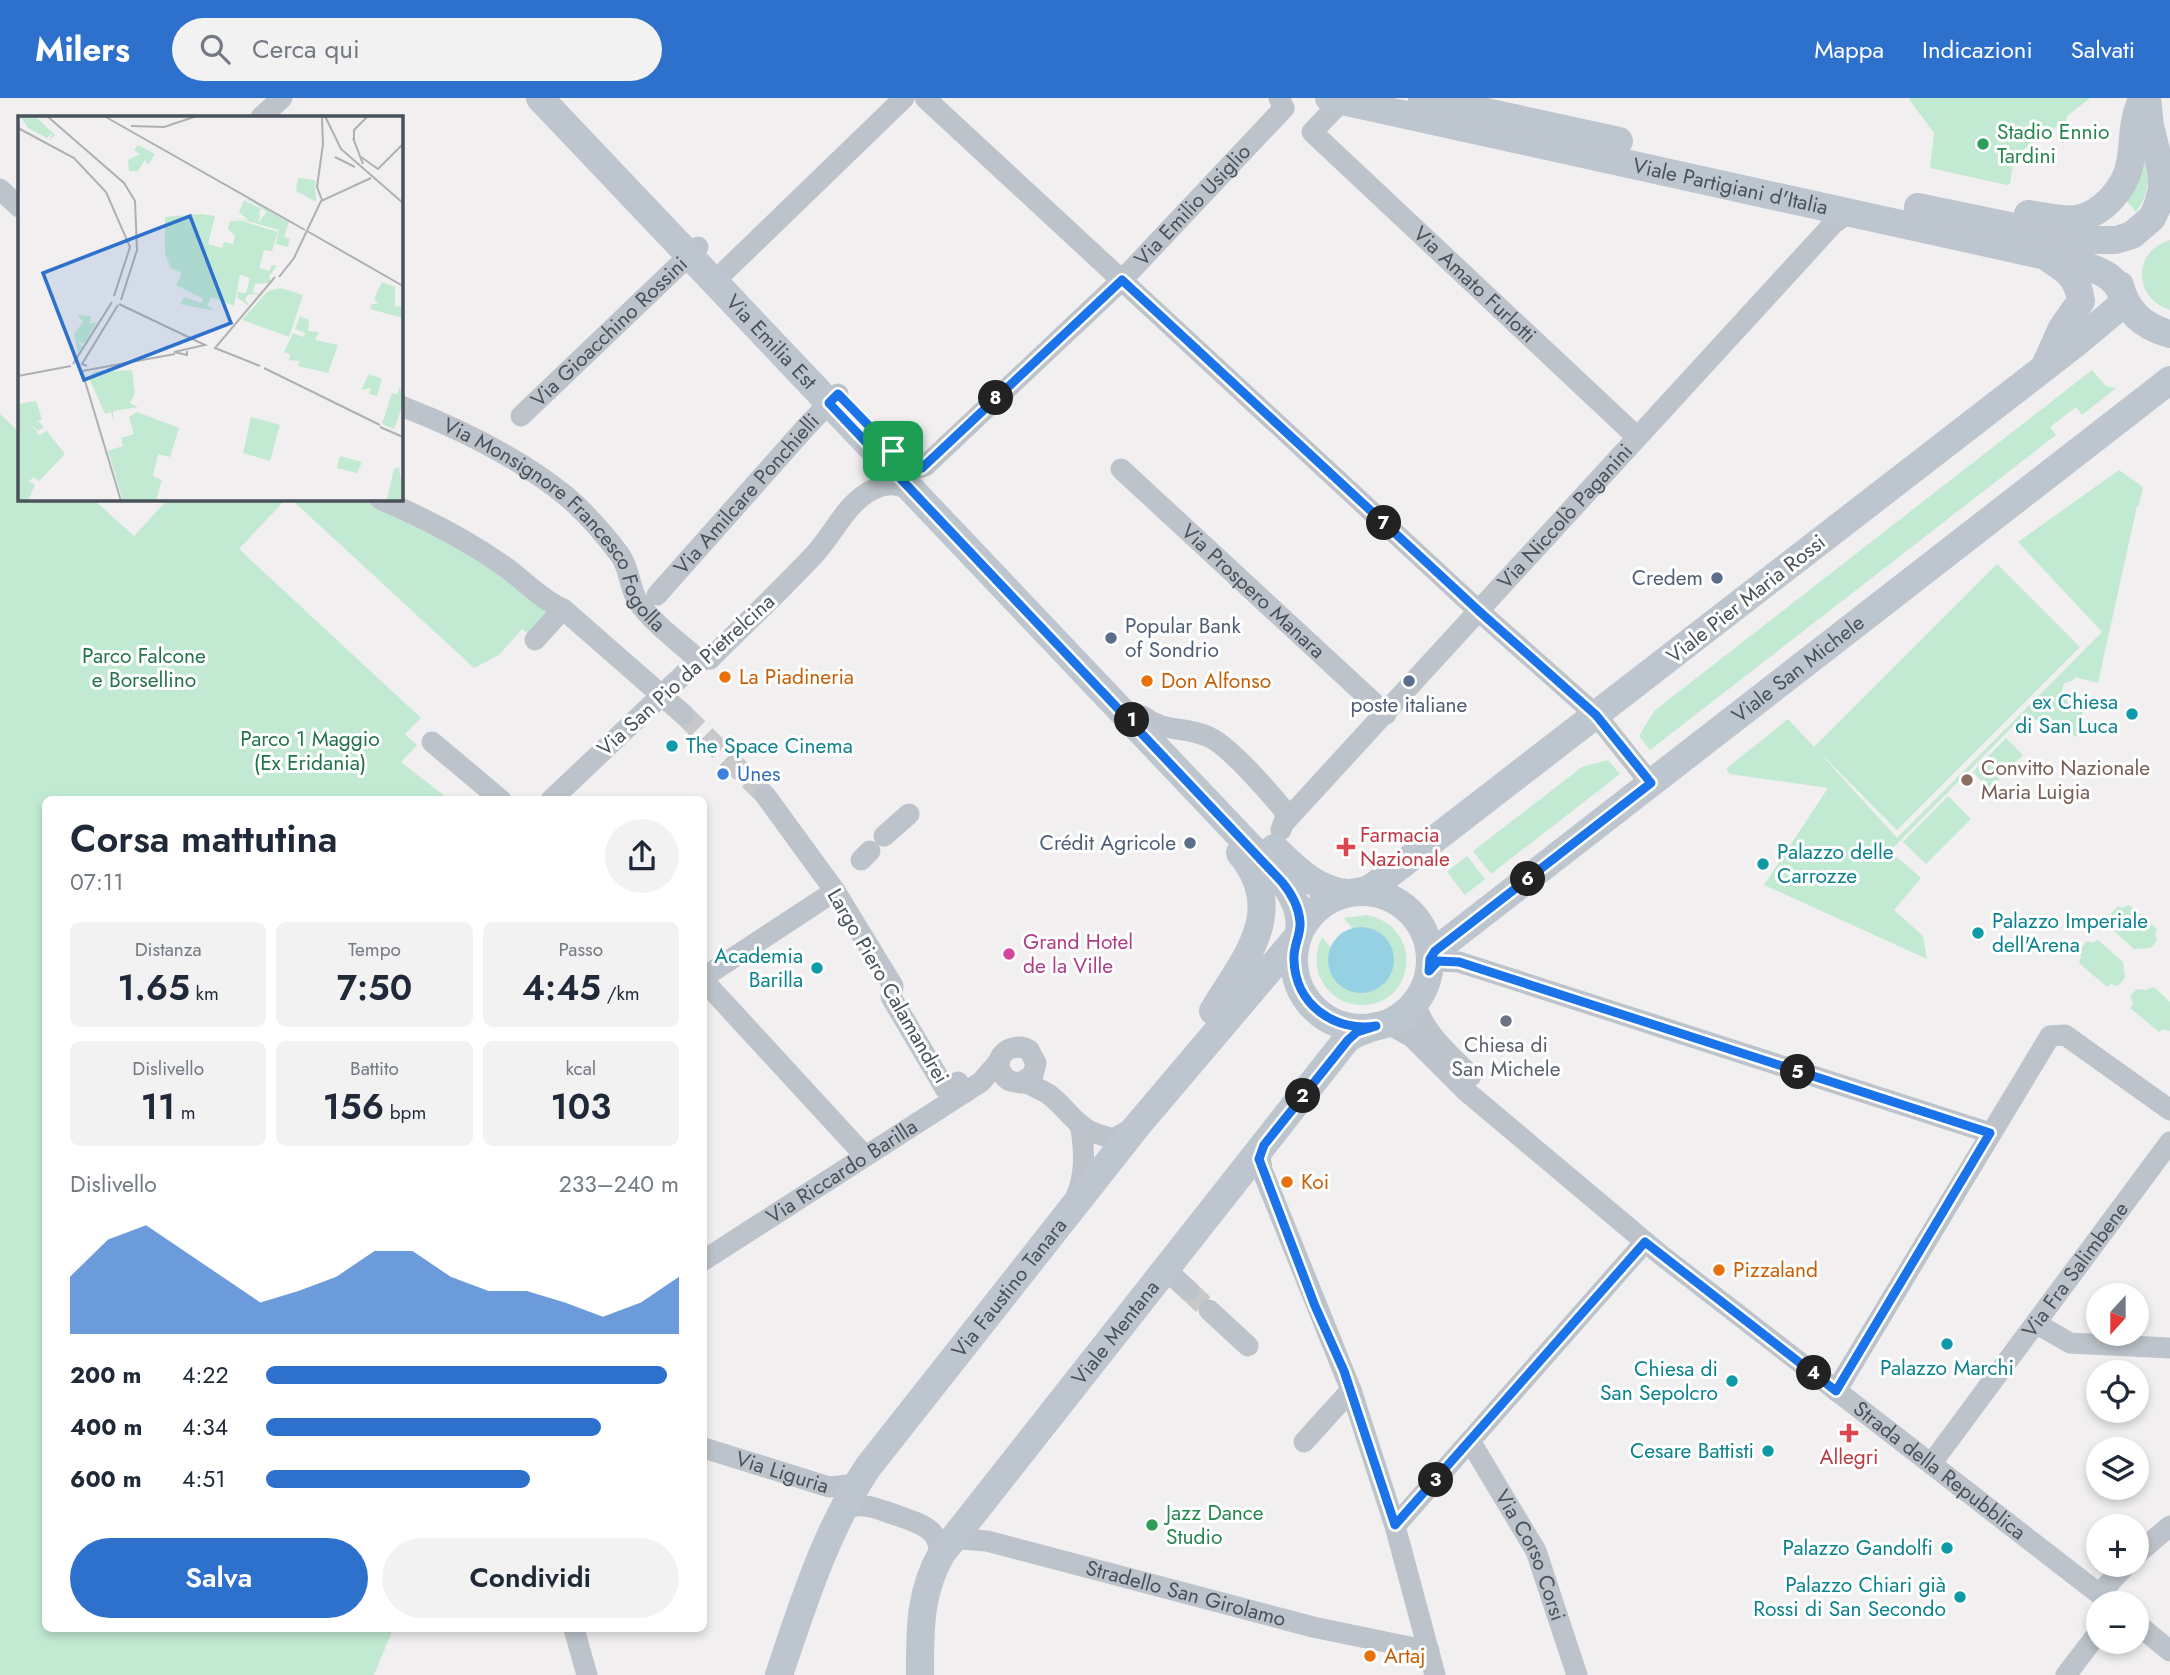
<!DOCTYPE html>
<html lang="it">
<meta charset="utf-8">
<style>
:root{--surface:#fff;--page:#f2f2f3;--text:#1f2937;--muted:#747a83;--accent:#2e71cc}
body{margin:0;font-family:Jost,sans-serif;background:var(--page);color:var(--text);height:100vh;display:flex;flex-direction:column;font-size:26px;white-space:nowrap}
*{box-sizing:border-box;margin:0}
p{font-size:23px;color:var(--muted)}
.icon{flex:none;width:38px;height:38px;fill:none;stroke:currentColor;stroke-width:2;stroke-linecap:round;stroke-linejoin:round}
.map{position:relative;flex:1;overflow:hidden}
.side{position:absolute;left:42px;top:698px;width:665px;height:836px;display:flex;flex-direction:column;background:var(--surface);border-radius:10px;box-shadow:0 4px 10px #0003}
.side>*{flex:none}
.needle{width:46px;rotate:201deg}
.controls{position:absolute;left:2086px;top:1185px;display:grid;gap:14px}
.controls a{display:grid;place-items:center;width:63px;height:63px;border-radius:50%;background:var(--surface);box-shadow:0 4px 10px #0003;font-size:35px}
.pin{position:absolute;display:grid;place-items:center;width:60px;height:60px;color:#fff;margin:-30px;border-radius:14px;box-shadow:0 4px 10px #0006}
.km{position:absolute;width:35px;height:35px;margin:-18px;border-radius:50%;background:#222;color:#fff;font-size:19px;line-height:35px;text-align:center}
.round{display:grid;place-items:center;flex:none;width:74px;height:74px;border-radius:37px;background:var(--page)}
.summary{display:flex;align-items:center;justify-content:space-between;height:119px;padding:0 28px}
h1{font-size:38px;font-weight:600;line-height:52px}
.stats{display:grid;grid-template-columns:repeat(3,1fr);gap:10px;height:119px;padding:7px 28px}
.stats div{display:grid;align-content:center;border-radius:10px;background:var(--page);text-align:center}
.stats b{font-size:35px;font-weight:600}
.stats small{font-size:19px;font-weight:400}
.stats p{font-size:19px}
.chart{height:196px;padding:14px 28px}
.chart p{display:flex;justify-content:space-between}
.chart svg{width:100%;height:126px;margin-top:7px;fill:var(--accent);opacity:.7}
.primary-button{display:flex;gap:14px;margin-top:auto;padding:14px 28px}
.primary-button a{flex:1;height:80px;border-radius:42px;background:var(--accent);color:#fff;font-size:28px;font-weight:600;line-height:80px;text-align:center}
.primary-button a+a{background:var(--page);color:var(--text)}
ul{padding:0 28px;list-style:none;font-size:23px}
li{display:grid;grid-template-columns:112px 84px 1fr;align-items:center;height:52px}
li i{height:18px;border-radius:9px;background:var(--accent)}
header{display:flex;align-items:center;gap:42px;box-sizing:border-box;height:98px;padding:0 35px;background:var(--accent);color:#fff}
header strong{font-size:33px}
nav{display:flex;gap:38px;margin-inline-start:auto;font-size:24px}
.search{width:490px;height:63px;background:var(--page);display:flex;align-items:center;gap:18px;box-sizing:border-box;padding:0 24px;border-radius:38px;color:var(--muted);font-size:26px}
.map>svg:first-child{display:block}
</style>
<header>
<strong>Milers</strong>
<div class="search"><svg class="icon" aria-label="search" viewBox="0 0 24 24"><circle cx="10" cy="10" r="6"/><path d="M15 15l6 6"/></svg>Cerca qui</div>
<nav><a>Mappa</a><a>Indicazioni</a><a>Salvati</a></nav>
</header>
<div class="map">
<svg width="2170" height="1577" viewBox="0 0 2170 1577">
<rect width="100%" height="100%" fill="#f1efef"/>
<g fill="#c2ead2">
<polygon points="1908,0 2090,0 2067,18 2066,23 2057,27 2049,36 2045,35 2014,59 2010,86 2007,87 1930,70 1934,35"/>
<path d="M2144 63C2150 82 2148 98 2136 114L2125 101Z"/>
<path d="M2170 142V212C2133 200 2132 154 2170 142Z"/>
<polygon points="2092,272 2106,288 2116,290 2082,317 2076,309 2050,329 2056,337 1650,652 1639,638 1654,613"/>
<polygon points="0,316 19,334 19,401 93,401 134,438 168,401 286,401 239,451 421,620 405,636 417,647 401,664 450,702 46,702 46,1531 393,1531 374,1577 0,1577"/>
<path d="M2119 372 2143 389 2139 407 2137 408 2098 585 2075 579 2074 582 2065 585C2057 595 2066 599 2069 606L2084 608 2077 639 2024 617 1890 753 1921 780 1894 812 1923 838 1927 861 1764 787 1828 690 1730 676 1726 671 1788 621 1814 649 1997 466 2080 549 1897 732 1817 652 1897 740 2102 534 2018 444Z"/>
<polygon points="291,401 398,401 559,502 529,537 522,531 499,557 474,570"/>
<polygon points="2006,640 2023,657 1989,691 1973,674"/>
<polygon points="1608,662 1620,676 1491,776 1473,753 1582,669"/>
<polygon points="1948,698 1971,721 1926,766 1903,744"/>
<polygon points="1467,758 1485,781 1465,797 1447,774"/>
<polygon points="2129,807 2157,831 2155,836 2157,842 2151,850 2134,851 2109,829 2111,825 2109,818 2118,808 2122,810"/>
<path d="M1367 817C1429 830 1413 917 1353 906 1341 904 1330 896 1323 885 1314 871 1315 854 1322 839L1331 850 1329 854 1367 894 1382 888 1392 875 1359 829 1353 831 1344 820Z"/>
<polygon points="2098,842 2123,864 2125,880 2118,888 2111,886 2107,889 2079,865 2081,858 2078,854 2087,843 2092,845"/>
<polygon points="2154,889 2170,904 2170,933 2163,931 2159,934 2130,910 2133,905 2130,898 2137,891 2145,892"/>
</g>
<circle fill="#95d1e2" cx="1361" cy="862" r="33"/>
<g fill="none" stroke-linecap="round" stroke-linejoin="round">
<g stroke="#c7c8ca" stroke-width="21" stroke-dasharray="21 10" stroke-linecap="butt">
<polyline points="683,616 765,697"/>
<polyline points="1188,1192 1209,1212"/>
</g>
<g stroke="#bcc3ca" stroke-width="21">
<polyline points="925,0 1480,514 1596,617 1651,686"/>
<path id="s1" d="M1342 3 1312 34 1637 339"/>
<polyline points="261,19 282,0"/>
<polyline points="0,91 19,109"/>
<polyline points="722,176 904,0"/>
<path id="s2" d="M401 308C458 330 518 359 566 398 585 414 605 437 620 457 630 471 629 488 637 502 650 523 680 545 699 562"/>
<path id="s3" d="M521 318 698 149"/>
<path id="s4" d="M905 365 915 371 925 368 1122 182 1284 10 1279 0"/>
<path id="s5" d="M1121 371 1386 616"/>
<path d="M380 401C422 419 464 440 501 466 522 480 540 501 563 511L683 616"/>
<path id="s6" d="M657 497 807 328 838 296"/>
<polyline points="535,542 563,511"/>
<path d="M1143 618C1163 635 1187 628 1209 639 1229 648 1268 693 1283 711L1286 718 1281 732"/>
<polyline points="432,644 501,702"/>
<polyline points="765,697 835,793 893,888 891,899 946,992 958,984 964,995"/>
<path d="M551 702 699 562 710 561C744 527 780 493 813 458 834 436 846 404 874 391 888 384 902 386 914 395"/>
<path id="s7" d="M1284 725 1834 125 1850 114"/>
<polyline points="884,738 909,716"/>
<polyline points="861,762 870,753"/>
<polyline points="1429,873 1438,863 1459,864 1990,1035"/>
<polyline points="704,879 835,793"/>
<polyline points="704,883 865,1058"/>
<path d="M1415 904C1423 935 1450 956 1471 978"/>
<path id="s8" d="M1387 925 1412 939 1467 994 1661 1157 2111 1505"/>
<path d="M1020 985 1033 977 1036 965 1029 952C1012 942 988 960 1004 978 1011 987 1020 983 1029 986 1034 988 1038 991 1043 993 1060 1001 1071 1023 1088 1032 1095 1036 1105 1038 1113 1041L1135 1029"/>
<polyline points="1264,1047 1260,1057 1262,1072 1351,1292 1395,1428 1435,1577"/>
<path d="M1076 1099C1086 1076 1085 1051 1080 1026"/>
<path id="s9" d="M704 1162 981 984 1000 962"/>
<polyline points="1166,1172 1188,1192"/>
<polyline points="1209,1212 1248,1248"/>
<polyline points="2037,1226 2070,1245 2170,1250"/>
<polyline points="1836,1293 2050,938 2065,937 2170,1012"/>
<path id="s10" d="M1470 1343 1536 1453 1577 1577"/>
<polyline points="1304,1344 1351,1292"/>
<path id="s11" d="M704 1350 829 1389 849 1387 860 1380"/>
<path id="s12" d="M1931 1366 2170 1044"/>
<path d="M838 1420C843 1413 847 1409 856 1408 868 1406 881 1412 893 1416 918 1425 948 1431 936 1466"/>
<polyline points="1395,1428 1645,1144"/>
<path id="s13" d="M947 1449 960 1441 987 1443 1313 1529 1429 1553"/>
<polyline points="2137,1456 2170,1428"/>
<polyline points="2100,1495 2127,1466"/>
<polyline points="2137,1526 2170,1553"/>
<polyline points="574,1531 587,1577"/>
<polyline points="2066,1577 2098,1535"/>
</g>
<g stroke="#bdc5ce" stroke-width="28">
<path id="s14" d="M540 0 1278 778C1292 794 1302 814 1299 835"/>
<path id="s15" d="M1329 0 2069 163C2090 169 2118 175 2123 201L2118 210 2075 246 1382 782 1369 791 1358 794"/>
<polyline points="1422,0 1619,43"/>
<polyline points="1918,109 2078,142 2116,142 2132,137 2152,120 2157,109 2162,91 2161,72 2150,28 2147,0"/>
<path d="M2028 116C2043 118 2062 123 2077 121 2103 116 2126 89 2130 65 2134 45 2132 25 2140 6"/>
<path d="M2120 187C2126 214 2144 229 2170 236"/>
<path d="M2045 268 2062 230 2081 203C2078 180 2068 173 2049 161"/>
<path d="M1274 750C1296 771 1316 792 1347 795"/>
<circle cx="1362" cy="862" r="68"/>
<path id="s16" d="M1430 861 1440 849 2170 282"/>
<path d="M1213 913C1244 861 1289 814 1240 755"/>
<path id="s17" d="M779 1577C803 1506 826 1432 868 1369L1137 1028 1298 838"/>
<path id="s18" d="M920 1577C920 1534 919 1494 942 1455L1347 941 1357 935 1376 928"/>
</g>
</g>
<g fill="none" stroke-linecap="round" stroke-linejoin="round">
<g stroke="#fff" stroke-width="14">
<path id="route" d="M1122 182 1480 514 1596 617 1651 685 1435 853 1430 861 1429 873 1438 863 1459 864 1990 1035 1836 1293 1645 1144 1395 1427 1344 1273 1315 1208 1259 1061 1264 1047 1348 942 1357 934 1376 928C1334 934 1295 906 1294 862 1293 848 1301 837 1300 824 1299 809 1291 795 1282 784L829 305 838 296 907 367 915 371 922 370Z"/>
</g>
<use href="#route" stroke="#1a73e8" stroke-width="9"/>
</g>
<g fill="#2e9e5b" stroke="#fff" stroke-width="2.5">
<circle cx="1983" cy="46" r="7"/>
<circle cx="1152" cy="1427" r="7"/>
</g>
<g fill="#5c6f8a" stroke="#fff" stroke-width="2.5">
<circle cx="1717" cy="480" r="7"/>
<circle cx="1111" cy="540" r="7"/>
<circle cx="1409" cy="583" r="7"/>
<circle cx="1190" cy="745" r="7"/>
</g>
<g fill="#e8710a" stroke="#fff" stroke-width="2.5">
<circle cx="725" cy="579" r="7"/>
<circle cx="1147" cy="583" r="7"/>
<circle cx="1287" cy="1084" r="7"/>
<circle cx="1719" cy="1172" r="7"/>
<circle cx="1370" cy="1558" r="7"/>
</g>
<g fill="#0f9aa8" stroke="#fff" stroke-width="2.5">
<circle cx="2132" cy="616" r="7"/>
<circle cx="672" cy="648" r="7"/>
<circle cx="1763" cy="766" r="7"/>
<circle cx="1978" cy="835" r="7"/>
<circle cx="817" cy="870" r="7"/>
<circle cx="1947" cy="1246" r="7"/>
<circle cx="1732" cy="1283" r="7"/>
<circle cx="1768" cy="1353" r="7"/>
<circle cx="1947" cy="1450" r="7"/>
<circle cx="1960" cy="1499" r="7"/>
</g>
<circle fill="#3f7fe0" stroke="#fff" stroke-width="2.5" cx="723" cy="676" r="7"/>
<circle fill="#8d6e63" stroke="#fff" stroke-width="2.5" cx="1967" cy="682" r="7"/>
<g fill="#e0444e" stroke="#fff" stroke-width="2.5">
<path d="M1342.5 738.5h7v7h7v7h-7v7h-7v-7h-7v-7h7z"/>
<path d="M1845.5 1324.5h7v7h7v7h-7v7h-7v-7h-7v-7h7z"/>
</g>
<circle fill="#d1479c" stroke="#fff" stroke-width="2.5" cx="1009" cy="856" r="7"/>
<circle fill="#6b7280" stroke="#fff" stroke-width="2.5" cx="1506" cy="923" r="7"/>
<g text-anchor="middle" stroke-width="6" stroke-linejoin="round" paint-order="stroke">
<g font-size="21" fill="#27864d" stroke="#fff" text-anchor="start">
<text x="1997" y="41">Stadio Ennio<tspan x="1997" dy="24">Tardini</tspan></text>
<text x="1166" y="1422">Jazz Dance<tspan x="1166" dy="24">Studio</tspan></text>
</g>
<g font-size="21" fill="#49525a" stroke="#fff">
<text dy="7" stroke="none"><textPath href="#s15" startOffset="411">Viale Partigiani d'Italia</textPath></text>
<text dy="7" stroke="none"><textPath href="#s4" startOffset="396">Via Emilio Usiglio</textPath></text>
<text dy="7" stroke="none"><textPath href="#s1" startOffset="266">Via Amato Furlotti</textPath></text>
<text dy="7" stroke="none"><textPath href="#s3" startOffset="122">Via Gioacchino Rossini</textPath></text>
<text dy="7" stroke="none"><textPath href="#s14" startOffset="336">Via Emilia Est</textPath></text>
<text dy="7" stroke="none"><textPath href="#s6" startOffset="135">Via Amilcare Ponchielli</textPath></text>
<text dy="7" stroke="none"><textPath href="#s7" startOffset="416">Via Niccolò Paganini</textPath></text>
<text dy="7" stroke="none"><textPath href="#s2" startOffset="201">Via Monsignore Francesco Fogolla</textPath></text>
<text dy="7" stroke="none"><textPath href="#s5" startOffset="180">Via Prospero Manara</textPath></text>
<text transform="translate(1746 501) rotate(-38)" y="7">Viale Pier Maria Rossi</text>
<text dy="7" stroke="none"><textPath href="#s16" startOffset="469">Viale San Michele</textPath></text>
<text transform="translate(686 577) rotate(-42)" y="7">Via San Pio da Pietrelcina</text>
<text transform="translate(888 888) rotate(60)" y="7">Largo Piero Calamandrei</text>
<text dy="7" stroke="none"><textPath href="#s9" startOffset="164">Via Riccardo Barilla</textPath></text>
<text dy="7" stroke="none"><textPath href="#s12" startOffset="242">Via Fra Salimbene</textPath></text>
<text dy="7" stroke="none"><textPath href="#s17" startOffset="455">Via Faustino Tanara</textPath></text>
<text dy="7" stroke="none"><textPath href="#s18" startOffset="406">Viale Mentana</textPath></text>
<text dy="7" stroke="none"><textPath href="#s11" startOffset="82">Via Liguria</textPath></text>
<text dy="7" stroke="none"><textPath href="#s8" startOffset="712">Strada della Repubblica</textPath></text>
<text dy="7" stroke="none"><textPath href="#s10" startOffset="130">Via Corso Corsi</textPath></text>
<text dy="7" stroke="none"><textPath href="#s13" startOffset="248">Stradello San Girolamo</textPath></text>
</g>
<g font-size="21" fill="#4e5e75" stroke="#fff" text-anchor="end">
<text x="1703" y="487">Credem</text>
<text x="1125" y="535" text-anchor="start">Popular Bank<tspan x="1125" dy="24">of Sondrio</tspan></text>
<text x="1409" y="614" text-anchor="middle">poste italiane</text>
<text x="1176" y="752">Crédit Agricole</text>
</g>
<g font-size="21" fill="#22734b" stroke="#fff">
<text x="144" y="565">Parco Falcone<tspan x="144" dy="24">e Borsellino</tspan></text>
<text x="310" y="648">Parco 1 Maggio<tspan x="310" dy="24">(Ex Eridania)</tspan></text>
</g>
<g font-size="21" fill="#c56008" stroke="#fff" text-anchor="start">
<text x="739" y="586">La Piadineria</text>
<text x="1161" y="590">Don Alfonso</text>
<text x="1301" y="1091">Koi</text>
<text x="1733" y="1179">Pizzaland</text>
<text x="1384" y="1565">Artaj</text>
</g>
<g font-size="21" fill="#0d838f" stroke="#fff" text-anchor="end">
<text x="2118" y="611">ex Chiesa<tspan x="2118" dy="24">di San Luca</tspan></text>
<text x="686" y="655" text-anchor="start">The Space Cinema</text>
<text x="1777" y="761" text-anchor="start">Palazzo delle<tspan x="1777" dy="24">Carrozze</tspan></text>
<text x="1992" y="830" text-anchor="start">Palazzo Imperiale<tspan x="1992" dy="24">dell'Arena</tspan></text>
<text x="803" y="865">Academia<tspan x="803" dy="24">Barilla</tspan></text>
<text x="1947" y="1277" text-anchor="middle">Palazzo Marchi</text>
<text x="1718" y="1278">Chiesa di<tspan x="1718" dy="24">San Sepolcro</tspan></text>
<text x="1754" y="1360">Cesare Battisti</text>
<text x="1933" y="1457">Palazzo Gandolfi</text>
<text x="1946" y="1494">Palazzo Chiari già<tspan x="1946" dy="24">Rossi di San Secondo</tspan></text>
</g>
<g font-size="21" fill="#785e54" stroke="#fff" text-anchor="start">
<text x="1981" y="677">Convitto Nazionale<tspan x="1981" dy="24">Maria Luigia</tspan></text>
</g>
<g font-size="21" fill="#366cbe" stroke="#fff" text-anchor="start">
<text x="737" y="683">Unes</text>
</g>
<g font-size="21" fill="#be3a42" stroke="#fff" text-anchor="start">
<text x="1360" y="744">Farmacia<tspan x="1360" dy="24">Nazionale</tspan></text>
<text x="1849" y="1366" text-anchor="middle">Allegri</text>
</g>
<g font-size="21" fill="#b23c85" stroke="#fff" text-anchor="start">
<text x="1023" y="851">Grand Hotel<tspan x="1023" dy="24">de la Ville</tspan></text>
</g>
<g font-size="21" fill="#5b616d" stroke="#fff">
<text x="1506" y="954">Chiesa di<tspan x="1506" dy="24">San Michele</tspan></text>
</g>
</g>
<g transform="translate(18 18)">
<rect width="385" height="385" fill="#f1efef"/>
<path d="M2 0H17L37 19 32 24 34 17 29 22 10 12ZM120 29 137 38 130 49 127 44 120 55H111L110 44 122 38 116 34ZM280 62 297 64 298 86 278 75ZM225 80 271 106 266 121 272 123 270 131 258 128 261 114 219 102 230 104 221 96 226 84 243 93 236 106 243 95 240 107 249 96ZM183 98 197 100 190 128 204 132 206 126 215 128 217 120 210 113 212 105H222L211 101 260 116 254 135 246 134 241 152 251 155 254 149 259 150 251 160 253 167 237 168 235 176 243 179 231 178 227 183 232 191 219 181 220 176 228 177 232 162 222 159 216 190 193 181 189 190 196 193 192 194 162 188 166 181 183 187 185 183 158 169 164 157 153 152 147 138V101ZM364 166 377 171V190L385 191V202L352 193 354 188H360L356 183ZM263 172 285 179 271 221 224 204 250 175ZM60 199 73 200 71 208 79 206 66 228 57 224 65 230 60 237 56 218 65 206ZM282 200 291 204 290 215 301 216 297 224 320 229 310 257 280 250 282 245 271 244 272 238 266 236 275 217 286 221 287 217 277 213ZM114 254 117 277 112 287 120 291 95 295V304L93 296 87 298 71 262 75 256ZM351 258 364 263 359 280 351 278 353 272 343 274ZM382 271 385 289 376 313 364 308 374 277 379 278ZM18 285 24 303 20 305 26 311 20 315 13 308 21 319 29 315 47 338 21 365 15 361 11 366 17 368 10 385H0V293L1 288ZM119 296 161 312 152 341 140 338 135 360 144 364 138 385H105L90 335 105 330 103 322 116 318 111 301ZM233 301 262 309 252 345 225 337ZM322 340 344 346 339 357 319 352ZM381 351 385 377 383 385H373L369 383 376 353Z" fill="#c2ead2"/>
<path fill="none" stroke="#aeb0b3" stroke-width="2" d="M29 0 106 67 117 85 119 134 103 184M86 0 287 114M307 0 323 33 385 87M304 2 305 28M113 10 146 11 179 0M0 12 56 42 88 76 112 131 96 180M335 22 345 48M336 24V14L350 0M317 41 337 51M343 41 360 53 385 28M304 84 299 71 305 28M289 115 385 170M261 161 276 142 303 85 353 62M101 188 187 229 156 236 169 239V235M55 248 94 186M69 250 64 248 100 189M242 250 197 232 257 161M246 252 362 309M0 260 53 250M362 311 385 321M103 385 64 255 157 238"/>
<path fill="#2e71cc" fill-opacity="0.15" stroke="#2e71cc" stroke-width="3.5" d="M172 100 213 207 66 264 25 157Z"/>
<rect width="385" height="385" fill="none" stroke="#49525a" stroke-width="3.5"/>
</g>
</svg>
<div class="controls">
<a><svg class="needle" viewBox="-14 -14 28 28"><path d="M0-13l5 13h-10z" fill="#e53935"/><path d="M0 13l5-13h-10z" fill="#747a83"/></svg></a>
<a><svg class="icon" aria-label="locate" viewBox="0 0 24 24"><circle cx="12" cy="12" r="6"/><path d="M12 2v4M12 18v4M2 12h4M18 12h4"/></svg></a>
<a><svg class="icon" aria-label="layers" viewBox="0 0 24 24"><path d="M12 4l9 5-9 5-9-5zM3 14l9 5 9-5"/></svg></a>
<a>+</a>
<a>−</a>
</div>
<div class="pin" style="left:893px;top:353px;background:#1e9e55"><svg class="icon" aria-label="arrive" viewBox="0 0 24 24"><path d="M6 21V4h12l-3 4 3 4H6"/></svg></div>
<b class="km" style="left:1132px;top:622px">1</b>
<b class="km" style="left:1303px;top:998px">2</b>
<b class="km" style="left:1436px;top:1382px">3</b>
<b class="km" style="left:1814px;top:1275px">4</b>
<b class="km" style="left:1798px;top:974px">5</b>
<b class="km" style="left:1528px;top:781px">6</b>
<b class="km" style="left:1384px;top:425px">7</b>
<b class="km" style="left:996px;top:300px">8</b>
<section class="side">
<div class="summary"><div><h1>Corsa mattutina</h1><p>07:11</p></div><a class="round"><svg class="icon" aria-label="share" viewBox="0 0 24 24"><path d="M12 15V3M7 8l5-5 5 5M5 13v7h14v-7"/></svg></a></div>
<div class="stats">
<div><p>Distanza</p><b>1.65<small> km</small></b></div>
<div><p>Tempo</p><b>7:50</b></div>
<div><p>Passo</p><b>4:45<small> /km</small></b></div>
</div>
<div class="stats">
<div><p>Dislivello</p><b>11<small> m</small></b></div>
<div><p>Battito</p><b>156<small> bpm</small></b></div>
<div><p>kcal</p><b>103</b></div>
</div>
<div class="chart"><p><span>Dislivello</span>233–240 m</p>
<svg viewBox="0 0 160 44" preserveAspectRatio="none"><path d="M0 44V24L10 11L20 6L30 15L40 24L50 33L60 29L70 24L80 15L90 15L100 24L110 29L120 29L130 33L140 38L150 33L160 24V44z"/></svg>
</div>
<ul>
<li><b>200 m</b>4:22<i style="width:97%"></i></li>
<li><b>400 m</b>4:34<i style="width:81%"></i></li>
<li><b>600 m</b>4:51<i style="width:64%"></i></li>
</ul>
<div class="primary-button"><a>Salva</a><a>Condividi</a></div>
</section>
</div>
